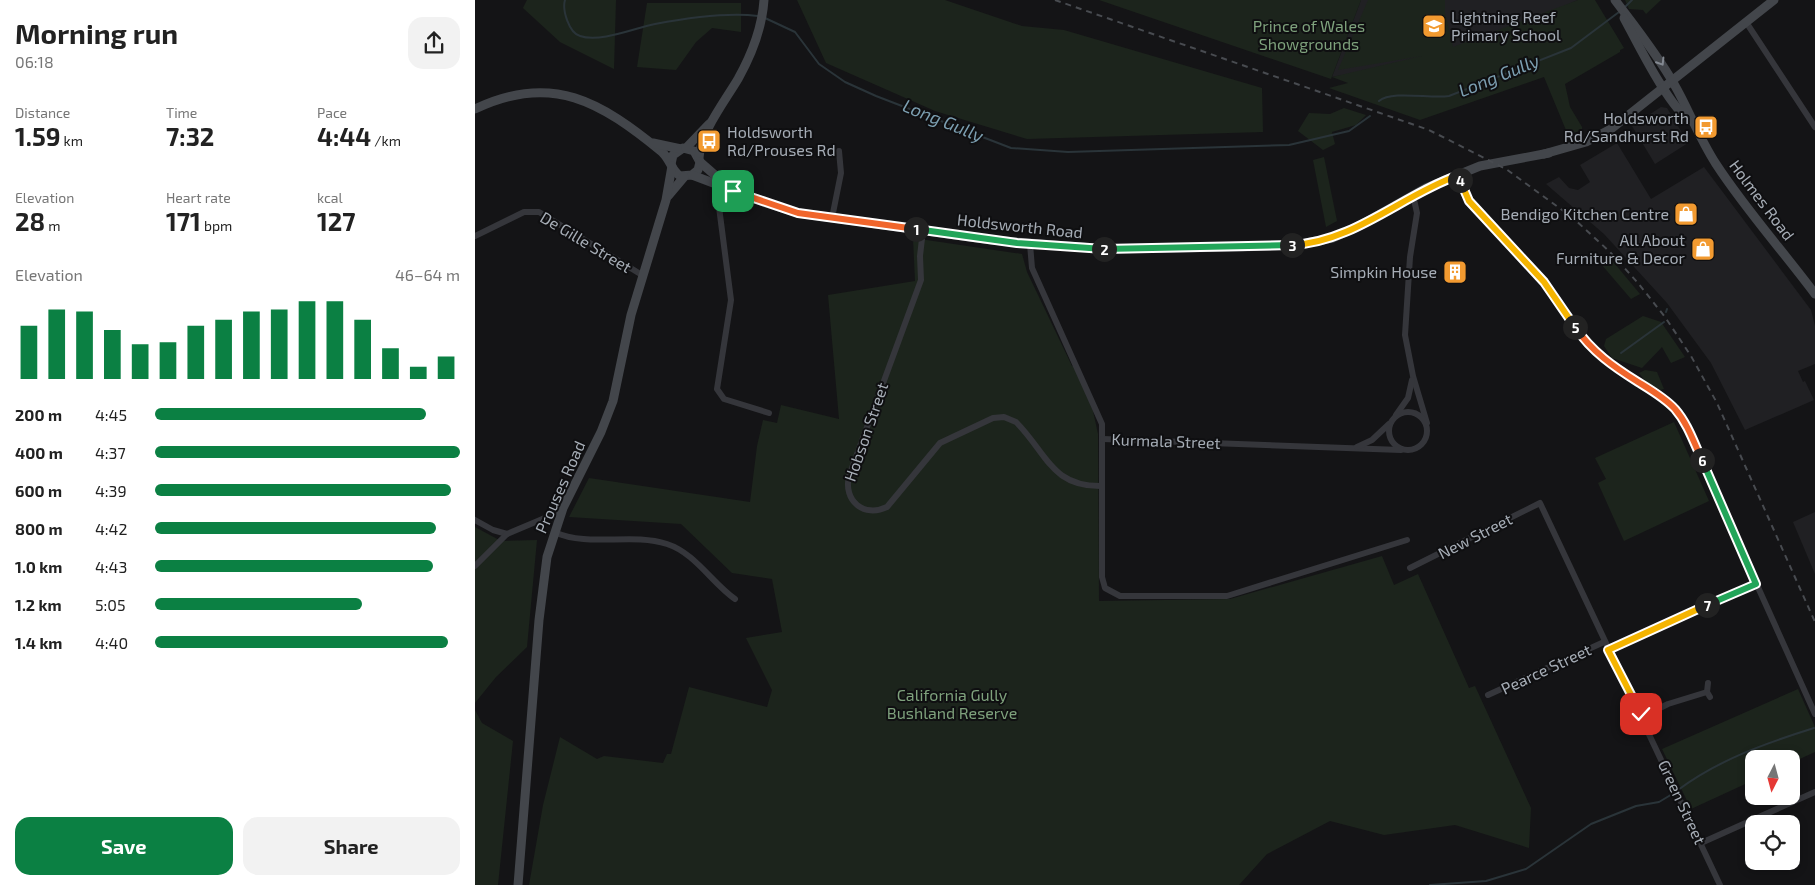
<!DOCTYPE html>
<meta charset="utf-8">
<style>
:root{--surface:#fff;--page:#f2f2f2;--text:#222;--muted:#767676;--accent:#0b8043}
body{margin:0;font-family:"Exo 2",sans-serif;background:var(--page);color:var(--text);height:100vh;display:flex;flex-direction:column;font-size:19px;white-space:nowrap}
*{box-sizing:border-box;margin:0}
p{font-size:16px;color:var(--muted)}
.icon{flex:none;width:28px;height:28px;fill:none;stroke:currentColor;stroke-width:2;stroke-linecap:round;stroke-linejoin:round}
.map{position:relative;flex:1;overflow:hidden}
.side{display:flex;flex-direction:column;background:var(--surface);width:475px}
.side>*{flex:none}
.needle{width:32px;rotate:186deg}
.buttons{position:absolute;left:1270px;top:750px;display:grid;gap:10px}
.buttons a{display:grid;place-items:center;width:55px;height:55px;border-radius:10px;background:var(--surface);box-shadow:0 2px 8px #0003;font-size:25px}
.pin{position:absolute;display:grid;place-items:center;width:42px;height:42px;color:#fff;margin:-21px;border-radius:10px;box-shadow:0 2px 8px #0006}
.km{position:absolute;width:25px;height:25px;margin:-12px;border-radius:50%;background:#222;color:#fff;font-size:14px;line-height:25px;text-align:center}
.round{display:grid;place-items:center;flex:none;width:52px;height:52px;border-radius:15px;background:var(--page)}
.head{display:flex;align-items:center;justify-content:space-between;height:85px;padding:0 15px}
h1{font-size:28px;font-weight:700;line-height:38px}
.figures{display:grid;grid-template-columns:repeat(3,1fr);gap:8px;height:85px;padding:5px 15px}
.figures div{display:grid;align-content:center}
.figures b{font-size:25px;font-weight:700}
.figures small{font-size:14px;font-weight:400}
.figures p{font-size:14px}
.chart{height:140px;padding:10px 15px}
.chart p{display:flex;justify-content:space-between}
.chart svg{width:100%;height:90px;margin-top:5px;stroke:var(--accent);stroke-width:6}
.primary-button{display:flex;gap:10px;margin-top:auto;padding:10px 15px}
.primary-button a{flex:1;height:58px;border-radius:15px;background:var(--accent);color:#fff;font-size:20px;font-weight:700;line-height:58px;text-align:center}
.primary-button a+a{background:var(--page);color:var(--text)}
ul{padding:0 15px;list-style:none;font-size:16px}
li{display:grid;grid-template-columns:80px 60px 1fr;align-items:center;height:38px}
li i{height:12px;border-radius:6px;background:var(--accent)}
main{display:flex;flex:1;min-height:0}
.map>svg:first-child{display:block}
</style>
<main>
<section class="side">
<div class="head"><div><h1>Morning run</h1><p>06:18</p></div><a class="round"><svg class="icon" aria-label="share" viewBox="0 0 24 24"><path d="M12 15V3M7 8l5-5 5 5M5 13v7h14v-7"/></svg></a></div>
<div class="figures">
<div><p>Distance</p><b>1.59<small> km</small></b></div>
<div><p>Time</p><b>7:32</b></div>
<div><p>Pace</p><b>4:44<small> /km</small></b></div>
</div>
<div class="figures">
<div><p>Elevation</p><b>28<small> m</small></b></div>
<div><p>Heart rate</p><b>171<small> bpm</small></b></div>
<div><p>kcal</p><b>127</b></div>
</div>
<div class="chart"><p><span>Elevation</span>46–64 m</p>
<svg viewBox="0 0 160 44" preserveAspectRatio="none"><path d="M5 44V18M15 44V10M25 44V11M35 44V20M45 44V27M55 44V26M65 44V18M75 44V15M85 44V11M95 44V10M105 44V6M115 44V6M125 44V15M135 44V29M145 44V38M155 44V33"/></svg>
</div>
<ul>
<li><b>200 m</b>4:45<i style="width:89%"></i></li>
<li><b>400 m</b>4:37<i style="width:100%"></i></li>
<li><b>600 m</b>4:39<i style="width:97%"></i></li>
<li><b>800 m</b>4:42<i style="width:92%"></i></li>
<li><b>1.0 km</b>4:43<i style="width:91%"></i></li>
<li><b>1.2 km</b>5:05<i style="width:68%"></i></li>
<li><b>1.4 km</b>4:40<i style="width:96%"></i></li>
</ul>
<div class="primary-button"><a>Save</a><a>Share</a></div>
</section>
<div class="map">
<svg width="1340" height="885" viewBox="0 0 1340 885">
<rect width="100%" height="100%" fill="#141416"/>
<g fill="#202023">
<polygon points="886,0 1103,0 976,55 857,77"/>
<polygon points="1186,107 1192,108 1213,143 1180,164 1157,126"/>
<polygon points="1142,143 1176,199 1229,167 1336,310 1340,326 1340,364 1323,371 1328,382 1330,381 1339,400 1270,430 1236,363 1192,303 1129,234 1071,184 1084,177 1094,188 1103,190 1115,182 1105,165"/>
<polygon points="1340,512 1340,574 1318,522"/>
</g>
<g fill="#1c241c">
<polygon points="52,0 141,0 139,69 85,42 48,8"/>
<polygon points="322,0 470,0 547,26 589,30 787,88 788,132 552,139 460,111 351,63"/>
<polygon points="624,0 886,0 856,79"/>
<polygon points="893,0 970,0 970,13 978,47 1103,0 1120,0 1149,48 1145,50 1145,52 1090,84 1095,107 1107,127 1107,130 1093,135 1069,77 945,120 854,88 873,83 857,77 947,56 863,70"/>
<polygon points="1150,0 1186,0 1171,14 1168,10 1154,9"/>
<polygon points="172,3 266,3 266,32 237,28 221,42 201,70 162,67"/>
<polygon points="869,108 891,115 881,125 857,132 860,144 848,150 823,131 834,113 855,114"/>
<polygon points="849,157 862,221 851,227 838,160"/>
<polygon points="438,238 547,254 552,272 597,366 599,366 618,411 623,434 624,601 755,599 907,556 919,585 943,574 994,688 1000,686 1056,808 1054,848 980,825 909,835 855,821 792,854 764,885 54,885 68,805 85,737 122,759 129,756 188,763 192,754 196,754 214,687 292,707 297,690 271,638 307,632 297,579 257,573 206,524 94,517 114,478 275,502 282,446 288,420 302,423 306,405 364,419 353,295 440,281"/>
<polygon points="1135,258 1165,294 1156,299 1126,264"/>
<polygon points="1168,316 1186,322 1210,357 1196,363 1187,347 1167,368 1137,358 1129,346 1131,339"/>
<polygon points="1170,370 1182,372 1189,389 1184,390 1171,382 1164,373"/>
<polygon points="1199,422 1234,501 1149,541 1123,483 1131,479 1120,458"/>
<polygon points="0,527 26,541 62,540 52,647 21,677 0,703"/>
<polygon points="1323,689 1340,727 1340,752 1316,763 1316,759 1279,759 1279,780 1216,809 1187,749"/>
<polygon points="0,710 7,723 38,741 23,885 0,885"/>
</g>
<g fill="none" stroke-linecap="round" stroke-linejoin="round">
<g stroke="#2a3439" stroke-width="2">
<path d="M90 0C87 10 94 33 105 36 125 43 160 28 180 24 212 18 251 12 283 16"/>
<polyline points="1150,7 1157,0"/>
<polyline points="290,18 320,32 344,64 370,82 401,96 536,148 593,152 814,145 874,131 895,116"/>
<path d="M904 101C917 90 956 99 974 96L1096 48 1144 12"/>
<polyline points="1191,312 1192,309"/>
<polyline points="1146,353 1189,322"/>
<path d="M1203 790C1243 760 1291 743 1339 728"/>
<polyline points="955,885 1011,881 1051,869 1116,824 1161,806 1184,802 1199,793"/>
</g>
<g stroke="#35363b" stroke-width="6">
<polyline points="1271,22 1340,127"/>
<path d="M984 175C996 221 1043 248 1071 284 1087 305 1099 331 1118 350 1145 375 1183 387 1206 416L1340 714"/>
<polyline points="249,184 245,193 244,207 256,300 242,389 249,399 294,413"/>
<polyline points="938,195 942,213 935,257 930,335 938,376 952,423"/>
<polyline points="357,218 366,173 364,151"/>
<path d="M448 230 445 256 446 280 374 476C368 501 389 518 412 507L465 443 518 418 529 417 541 422C572 453 576 487 627 486"/>
<polyline points="0,236 49,212 64,212 167,275"/>
<polyline points="555,244 557,268 627,424 627,577 630,588 645,596 752,596 932,540"/>
<circle cx="933" cy="431" r="19"/>
<polyline points="921,415 933,398 937,380"/>
<polyline points="628,439 926,450"/>
<polyline points="882,447 897,440 914,424"/>
<polyline points="0,520 18,530 32,534"/>
<path d="M79 532C115 548 155 532 192 544 220 553 237 583 260 599"/>
<polyline points="0,566 32,534 77,515 85,515"/>
<polyline points="935,568 1065,503 1245,885"/>
<polyline points="1133,650 1281,583"/>
<polyline points="1233,683 1232,692 1235,697"/>
<polyline points="1013,695 1129,642"/>
<polyline points="1167,717 1193,704 1232,692"/>
<polyline points="1226,843 1340,792"/>
</g>
<g stroke="#43464b" stroke-width="9">
<path d="M1140 0C1161 28 1182 54 1199 84 1214 110 1224 138 1241 164 1271 210 1308 251 1340 294"/>
<path d="M1149 18C1162 42 1194 108 1216 121"/>
<path d="M0 109C77 72 126 102 187 152 195 159 196 170 205 176L217 175 223 170 225 162 219 151 208 148 198 155 196 164"/>
<polyline points="178,143 206,149"/>
<polyline points="211,148 234,124"/>
<polyline points="1069,154 1111,142 1136,129 1299,0"/>
<path d="M224 158C225 133 250 101 263 79 277 54 287 29 289 0"/>
<polyline points="225,162 249,183"/>
<polyline points="217,175 291,203 323,213 516,240 631,249 767,247 820,245 858,238 884,226 951,188 1005,166 1074,153"/>
<polyline points="193,196 209,177"/>
<polyline points="43,885 64,620 72,557 88,508 126,432 138,401 156,315 191,200 197,166"/>
</g>
<polyline stroke="#484b50" stroke-width="2" stroke-dasharray="6 5" stroke-linecap="butt" points="580,0 954,130 1031,169 1098,218 1135,252 1163,283 1190,317 1216,356 1242,403 1340,622"/>
</g>
<defs><path id="oneway-chevron" d="M-2-3.5L2.5 0L-2 3.5" fill="none" stroke-width="1.6" stroke-linecap="round" stroke-linejoin="round" transform="scale(1.25)"/></defs>
<use stroke="#838991" href="#oneway-chevron" transform="translate(1186 62) rotate(58)"/>
<g fill="none" stroke-linecap="round" stroke-linejoin="round">
<g stroke="#fff" stroke-width="10">
<polyline id="split-1" points="258,191 323,213 441,229"/>
</g>
<g stroke="#fff" stroke-width="10">
<polyline id="split-2" points="441,229 542,243 629,249"/>
</g>
<g stroke="#fff" stroke-width="10">
<polyline id="split-3" points="629,249 817,245"/>
</g>
<g stroke="#fff" stroke-width="10">
<path id="split-4" d="M817 245C879 242 927 195 984 175L985 180"/>
</g>
<g stroke="#fff" stroke-width="10">
<polyline id="split-5" points="985,180 994,201 1069,282 1100,327"/>
</g>
<g stroke="#fff" stroke-width="10">
<path id="split-6" d="M1100 327C1117 352 1139 367 1163 382 1176 390 1190 398 1200 409 1213 424 1219 443 1227 460"/>
</g>
<g stroke="#fff" stroke-width="10">
<polyline id="split-7" points="1227,460 1281,584 1232,605"/>
</g>
<g stroke="#fff" stroke-width="10">
<polyline id="split-8" points="1166,714 1133,650 1232,605"/>
</g>
<use href="#split-1" stroke="#f0652b" stroke-width="6"/>
<use href="#split-2" stroke="#22a559" stroke-width="6"/>
<use href="#split-3" stroke="#22a559" stroke-width="6"/>
<use href="#split-4" stroke="#f5b400" stroke-width="6"/>
<use href="#split-5" stroke="#f5b400" stroke-width="6"/>
<use href="#split-6" stroke="#f0652b" stroke-width="6"/>
<use href="#split-7" stroke="#22a559" stroke-width="6"/>
<use href="#split-8" stroke="#f5b400" stroke-width="6"/>
</g>
<defs>
<g id="school-square" transform="scale(1.25)"><rect x="-9" y="-9" width="18" height="18" rx="4" fill="#f29a30" stroke="#0f0f11"/><path d="M0-5L7-2L0 1L-7-2ZM-4 1L0 2.5L4 1V4Q0 6-4 4Z" fill="#fff"/></g>
<g id="bus-square" transform="scale(1.25)"><rect x="-9" y="-9" width="18" height="18" rx="4" fill="#f29a30" stroke="#0f0f11"/><path d="M-5-6H5V4H4V6H2V4H-2V6H-4V4H-5ZM-3.5-4V0h7V-4ZM-3.5 1.2v1.5H-2V1.2ZM2 1.2v1.5H3.5V1.2Z" fill="#fff"/></g>
<g id="shop-square" transform="scale(1.25)"><rect x="-9" y="-9" width="18" height="18" rx="4" fill="#f29a30" stroke="#0f0f11"/><path d="M-5-2.5h2.3a2.7 3.5 0 0 1 5.4 0H5L5.5 6h-11ZM-1.5-2.5h3a1.5 2.3 0 0 0-3 0Z" fill="#fff"/></g>
<g id="building-square" transform="scale(1.25)"><rect x="-9" y="-9" width="18" height="18" rx="4" fill="#f29a30" stroke="#0f0f11"/><path d="M-4-6H4V6H1V3H-1V6H-4ZM-2.5-4.3h1.7v1.8h-1.7ZM.8-4.3h1.7v1.8H.8ZM-2.5-1h1.7V.8h-1.7ZM.8-1h1.7V.8H.8Z" fill="#fff"/></g>
</defs>
<g fill-rule="evenodd">
<use href="#school-square" x="959" y="26"/>
<use href="#bus-square" x="1231" y="127"/>
<use href="#bus-square" x="234" y="141"/>
<use href="#shop-square" x="1211" y="214"/>
<use href="#shop-square" x="1228" y="249"/>
<use href="#building-square" x="980" y="272"/>
</g>
<g text-anchor="middle" stroke-width="4" stroke-linejoin="round" paint-order="stroke">
<g font-size="16" fill="#a6adb6" stroke="#0f0f11" text-anchor="end">
<text x="976" y="23" text-anchor="start">Lightning Reef<tspan x="976" dy="18">Primary School</tspan></text>
<text x="1214" y="124">Holdsworth<tspan x="1214" dy="18">Rd/Sandhurst Rd</tspan></text>
<text x="252" y="138" text-anchor="start">Holdsworth<tspan x="252" dy="18">Rd/Prouses Rd</tspan></text>
<text x="1194" y="220">Bendigo Kitchen Centre</text>
<text x="1210" y="246">All About<tspan x="1210" dy="18">Furniture &amp; Decor</tspan></text>
<text x="962" y="278">Simpkin House</text>
</g>
<g font-size="16" fill="#7ea17c" stroke="#0f0f11">
<text x="834" y="32">Prince of Wales<tspan x="834" dy="18">Showgrounds</tspan></text>
<text x="477" y="701">California Gully<tspan x="477" dy="18">Bushland Reserve</tspan></text>
</g>
<g font-size="16" fill="#a6adb6" stroke="#0f0f11">
<text transform="translate(1287 200) rotate(53)" y="6">Holmes Road</text>
<text transform="translate(545 226) rotate(6)" y="6">Holdsworth Road</text>
<text transform="translate(111 242) rotate(31)" y="6">De Gille Street</text>
<text transform="translate(391 432) rotate(-71)" y="6">Hobson Street</text>
<text transform="translate(691 441) rotate(2)" y="6">Kurmala Street</text>
<text transform="translate(85 487) rotate(-66)" y="6">Prouses Road</text>
<text transform="translate(1000 536) rotate(-27)" y="6">New Street</text>
<text transform="translate(1071 669) rotate(-25)" y="6">Pearce Street</text>
<text transform="translate(1207 802) rotate(65)" y="6">Green Street</text>
</g>
<g font-size="18" font-style="italic" fill="#7c9fb1" stroke="#0f0f11">
<text transform="translate(1024 76) rotate(-22)" y="6">Long Gully</text>
<text transform="translate(468 121) rotate(22)" y="6">Long Gully</text>
</g>
</g>
</svg>
<div class="buttons">
<a><svg class="needle" viewBox="-14 -14 28 28"><path d="M0-13l5 13h-10z" fill="#e53935"/><path d="M0 13l5-13h-10z" fill="#767676"/></svg></a>
<a><svg class="icon" aria-label="locate" viewBox="0 0 24 24"><circle cx="12" cy="12" r="6"/><path d="M12 2v4M12 18v4M2 12h4M18 12h4"/></svg></a>
</div>
<div class="pin" style="left:258px;top:191px;background:#1e9e55"><svg class="icon" aria-label="arrive" viewBox="0 0 24 24"><path d="M6 21V4h12l-3 4 3 4H6"/></svg></div>
<div class="pin" style="left:1166px;top:714px;background:#d93025"><svg class="icon" aria-label="check" viewBox="0 0 24 24"><path d="M5 12l5 5 9-10"/></svg></div>
<b class="km" style="left:441px;top:229px">1</b>
<b class="km" style="left:629px;top:249px">2</b>
<b class="km" style="left:817px;top:245px">3</b>
<b class="km" style="left:985px;top:180px">4</b>
<b class="km" style="left:1100px;top:327px">5</b>
<b class="km" style="left:1227px;top:460px">6</b>
<b class="km" style="left:1232px;top:605px">7</b>
</div>
</main>
